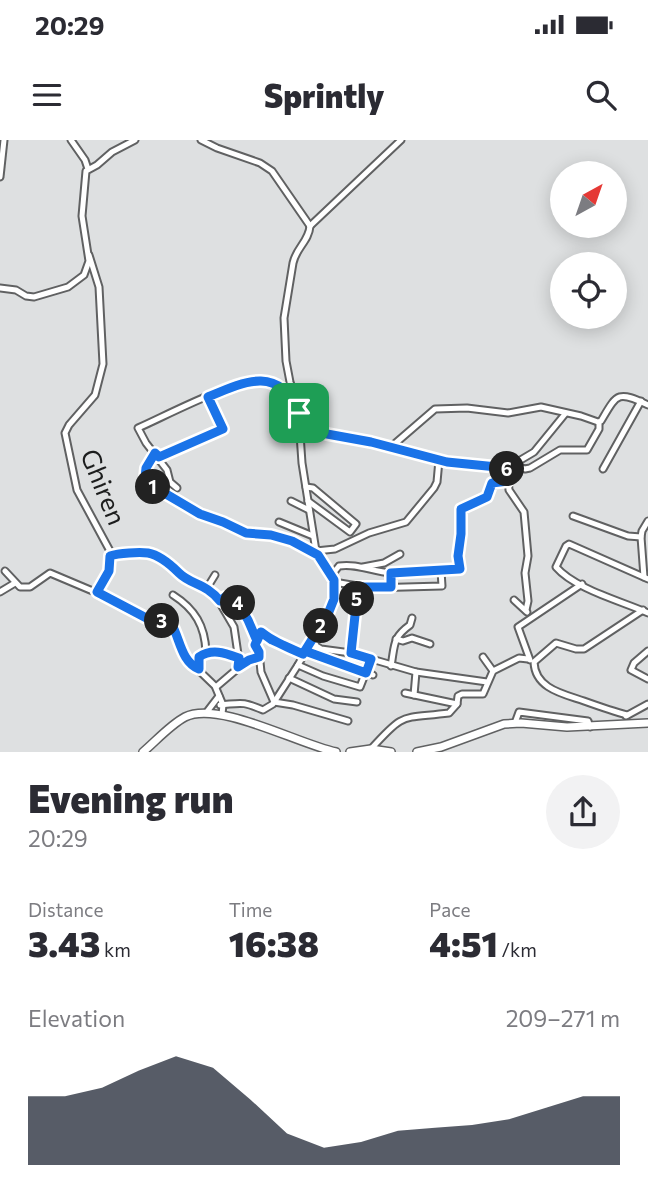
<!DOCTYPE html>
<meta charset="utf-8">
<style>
:root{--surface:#fff;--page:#f2f2f3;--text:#2b2b33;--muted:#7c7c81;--accent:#111827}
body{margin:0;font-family:Commissioner,sans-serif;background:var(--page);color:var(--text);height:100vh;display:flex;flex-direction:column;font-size:26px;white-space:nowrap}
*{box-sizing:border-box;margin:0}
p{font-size:23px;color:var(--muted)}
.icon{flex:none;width:38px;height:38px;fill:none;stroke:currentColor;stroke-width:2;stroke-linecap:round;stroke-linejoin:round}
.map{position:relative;height:612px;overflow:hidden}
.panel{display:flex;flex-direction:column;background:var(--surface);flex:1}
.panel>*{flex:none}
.needle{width:46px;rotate:40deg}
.buttons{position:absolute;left:550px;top:21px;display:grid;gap:14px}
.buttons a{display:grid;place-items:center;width:77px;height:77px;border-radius:50%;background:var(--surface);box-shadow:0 4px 18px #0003;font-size:35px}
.pin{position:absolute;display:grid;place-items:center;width:60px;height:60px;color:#fff;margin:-30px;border-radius:14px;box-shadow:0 4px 10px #0006}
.km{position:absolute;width:35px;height:35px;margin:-18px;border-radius:50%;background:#222;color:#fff;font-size:19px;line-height:35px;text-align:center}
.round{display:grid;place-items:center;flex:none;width:74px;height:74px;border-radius:37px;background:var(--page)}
.summary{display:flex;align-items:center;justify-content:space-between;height:119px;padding:0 28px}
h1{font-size:38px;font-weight:800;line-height:52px}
.figures{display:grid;grid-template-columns:repeat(3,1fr);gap:10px;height:119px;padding:7px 28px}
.figures div{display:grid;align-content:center}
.figures b{font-size:35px;font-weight:800}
.figures small{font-size:19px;font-weight:400}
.figures p{font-size:19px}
.chart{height:196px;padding:14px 28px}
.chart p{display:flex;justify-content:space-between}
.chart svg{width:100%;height:126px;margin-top:7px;fill:var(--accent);opacity:.7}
.status{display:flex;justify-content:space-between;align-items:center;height:49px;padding:0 35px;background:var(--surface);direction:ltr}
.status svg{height:19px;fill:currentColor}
header{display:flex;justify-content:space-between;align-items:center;height:91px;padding:0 28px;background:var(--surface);font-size:32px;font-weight:800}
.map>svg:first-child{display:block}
</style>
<div class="status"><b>20:29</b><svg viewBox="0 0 49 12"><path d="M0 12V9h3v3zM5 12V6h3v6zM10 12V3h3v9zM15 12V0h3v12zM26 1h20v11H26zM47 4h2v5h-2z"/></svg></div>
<header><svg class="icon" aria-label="menu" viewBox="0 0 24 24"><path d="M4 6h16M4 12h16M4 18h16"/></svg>Sprintly<svg class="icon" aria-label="search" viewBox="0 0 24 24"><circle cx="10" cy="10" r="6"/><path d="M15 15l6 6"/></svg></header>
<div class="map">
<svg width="648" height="612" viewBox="0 0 648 612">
<rect width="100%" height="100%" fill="#dee0e1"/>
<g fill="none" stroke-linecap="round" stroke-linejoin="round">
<g stroke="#606162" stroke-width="9">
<g id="minor">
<polyline points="71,0 85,20 88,29"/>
<polyline points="201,0 217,8 260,23 272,31 310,86"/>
<polyline points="0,37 4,0"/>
<polyline points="310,86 401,0"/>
<polyline points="0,148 16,150 26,156 34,157 68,147 84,135 89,121 82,76 86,31 97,25 112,12 135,0"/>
<path d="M300 284 327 294 391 307 435 269 467 268 508 273 541 267 581 276 598 282 601 281C617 254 617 250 648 265"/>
<polyline points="391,307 447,322 507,328 534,312 565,274"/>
<path d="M154 313C148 323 139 334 149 344L200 375 223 382 246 393 271 395 292 401 317 414"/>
<polyline points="159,317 223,289 208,257"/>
<polyline points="514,325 525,329 530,328 560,310 587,310 599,289 599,282"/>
<polyline points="507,328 509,350 524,372 528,416 525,433 528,461 526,470"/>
<polyline points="603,329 641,261"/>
<polyline points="306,347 313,348 356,384 350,392 308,361"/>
<path d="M177 348 170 342 167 330 146 303 138 288C166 276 243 234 270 241 282 245 290 256 297 267"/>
<polyline points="291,361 309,370"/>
<polyline points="573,376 628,396 641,397"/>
<polyline points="279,382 313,396"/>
<polyline points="316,411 335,409 369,393 406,382 434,348 437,342 439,320"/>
<polyline points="110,416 121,413 152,414 175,427 181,434 201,444 217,458 234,487 239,521 236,530 216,547"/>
<polyline points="363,427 384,423 400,414"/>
<polyline points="5,431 20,447 30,447 50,433 95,452 98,451 109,431 110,411 77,350 65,293 69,285 95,255 103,224 99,147 89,115"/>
<polyline points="391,433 460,429 458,405 461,394 461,369 487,357 492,343 508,340"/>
<path d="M331 436 339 426C357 423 373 432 391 433V447"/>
<polyline points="644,437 641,397 642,391 648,381"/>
<path d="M648 439 569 404 566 406 556 427C575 449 621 461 648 473"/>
<polyline points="334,442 369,448 442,446 441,431"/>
<polyline points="207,448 215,435"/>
<polyline points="0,452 15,443"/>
<polyline points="97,452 152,481 171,483 188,520 215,546 223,565 222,574"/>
<path d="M173 455C195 469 205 486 206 512L199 517V529"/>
<polyline points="514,460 527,472"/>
<polyline points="220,461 225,457 236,460 248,480 257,501"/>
<polyline points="396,499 403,501 412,498 430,504"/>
<polyline points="311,503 321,509 351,513 416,532 487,542"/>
<polyline points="305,511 373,535"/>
<polyline points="648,511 634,523 631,530 648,539"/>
<polyline points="206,512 227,513 239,518"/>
<polyline points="351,513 358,447"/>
<polyline points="303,514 273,500 261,492 255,505 259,512 261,532 274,562 293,565 348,581"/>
<polyline points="483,517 493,531"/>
<polyline points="530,520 518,487 582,444"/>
<polyline points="298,525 323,536 360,547 371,519"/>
<path d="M391 526C395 505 392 498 410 485L412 478"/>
<polyline points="238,527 249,520 259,517"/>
<polyline points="289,538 334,559 357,562"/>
<polyline points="405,553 457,564"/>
<polyline points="414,555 416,532"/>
<path d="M220 565C243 563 241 561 263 570L273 564 298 525 332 465 335 449 334 440 316 411 302 323 298 265 290 242 286 221 284 178 293 123C296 108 309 101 310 86"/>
<polyline points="206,573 219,556"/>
<path d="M627 575C612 571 598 566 584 561 564 554 535 549 534 522L556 503 576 509H584L643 470"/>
<polyline points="626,576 648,564"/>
<polyline points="515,583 519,572 588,581 590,587"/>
<path d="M371 609C405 571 401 579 449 573L457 564 458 556 462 554H483L493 531 519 518 528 519"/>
</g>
</g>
<g stroke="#606162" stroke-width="10">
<g id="major">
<path d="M143 612C156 601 170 585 185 577 218 560 298 604 336 612"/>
<polyline points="350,612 371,609 391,612"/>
<polyline points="417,612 441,607 504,584 521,583 567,587 648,583"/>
</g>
</g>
<use href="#minor" stroke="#fff" stroke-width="5"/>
<use href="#major" stroke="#fff" stroke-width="7"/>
</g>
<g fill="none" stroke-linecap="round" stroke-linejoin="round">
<g stroke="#fff" stroke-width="14">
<path id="route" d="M299 273C279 225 245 241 208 257L223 289 159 317 155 313 146 328 145 338 149 344 200 374 223 382 246 393 271 395 292 401 318 415 334 440V459L328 474 303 514 272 500 261 492C258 496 257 500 255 505L259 512V517L249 520 238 527 239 518C225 513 212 508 199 517V529C181 522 180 498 171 483L152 481 97 452 109 431 110 416C119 413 139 412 148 413 159 415 172 426 179 433 191 445 206 443 220 461L225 457 236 460 248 480 257 501 261 492C274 502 288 508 303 514L305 511 366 533 371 519 351 513 358 447H391V433L460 429 458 416 461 394V369L487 357 492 343 508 341 507 328 447 322 371 302 327 294 300 285 299 273"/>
</g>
<use href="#route" stroke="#1a73e8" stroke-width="9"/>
</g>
<g text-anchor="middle" stroke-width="7" stroke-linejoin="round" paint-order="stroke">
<g font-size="26" fill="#1c1d1d" stroke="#dee0e1">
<text transform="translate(103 347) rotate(68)" y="9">Ghiren</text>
</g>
</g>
</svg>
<div class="buttons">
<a><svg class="needle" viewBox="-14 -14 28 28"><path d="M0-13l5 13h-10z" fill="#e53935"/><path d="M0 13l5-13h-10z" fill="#7c7c81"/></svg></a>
<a><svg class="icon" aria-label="locate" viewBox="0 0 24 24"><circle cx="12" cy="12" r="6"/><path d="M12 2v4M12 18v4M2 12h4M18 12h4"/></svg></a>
</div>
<div class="pin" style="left:299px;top:273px;background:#1e9e55"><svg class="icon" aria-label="arrive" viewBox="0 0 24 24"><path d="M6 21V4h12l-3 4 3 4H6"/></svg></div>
<b class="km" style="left:153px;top:347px">1</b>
<b class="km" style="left:321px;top:486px">2</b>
<b class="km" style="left:162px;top:481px">3</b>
<b class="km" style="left:238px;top:463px">4</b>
<b class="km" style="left:357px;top:459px">5</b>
<b class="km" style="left:507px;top:329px">6</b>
</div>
<section class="panel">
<div class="summary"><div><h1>Evening run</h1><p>20:29</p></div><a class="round"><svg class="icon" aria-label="share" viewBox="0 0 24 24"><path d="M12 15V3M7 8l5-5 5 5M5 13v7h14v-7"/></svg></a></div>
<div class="figures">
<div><p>Distance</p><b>3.43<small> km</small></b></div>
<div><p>Time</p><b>16:38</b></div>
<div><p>Pace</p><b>4:51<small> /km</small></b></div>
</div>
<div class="chart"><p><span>Elevation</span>209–271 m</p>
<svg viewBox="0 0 160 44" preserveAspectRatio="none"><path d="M0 44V20L10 20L20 17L30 11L40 6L50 10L60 21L70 33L80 38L90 36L100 32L110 31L120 30L130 28L140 24L150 20L160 20V44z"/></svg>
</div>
</section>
